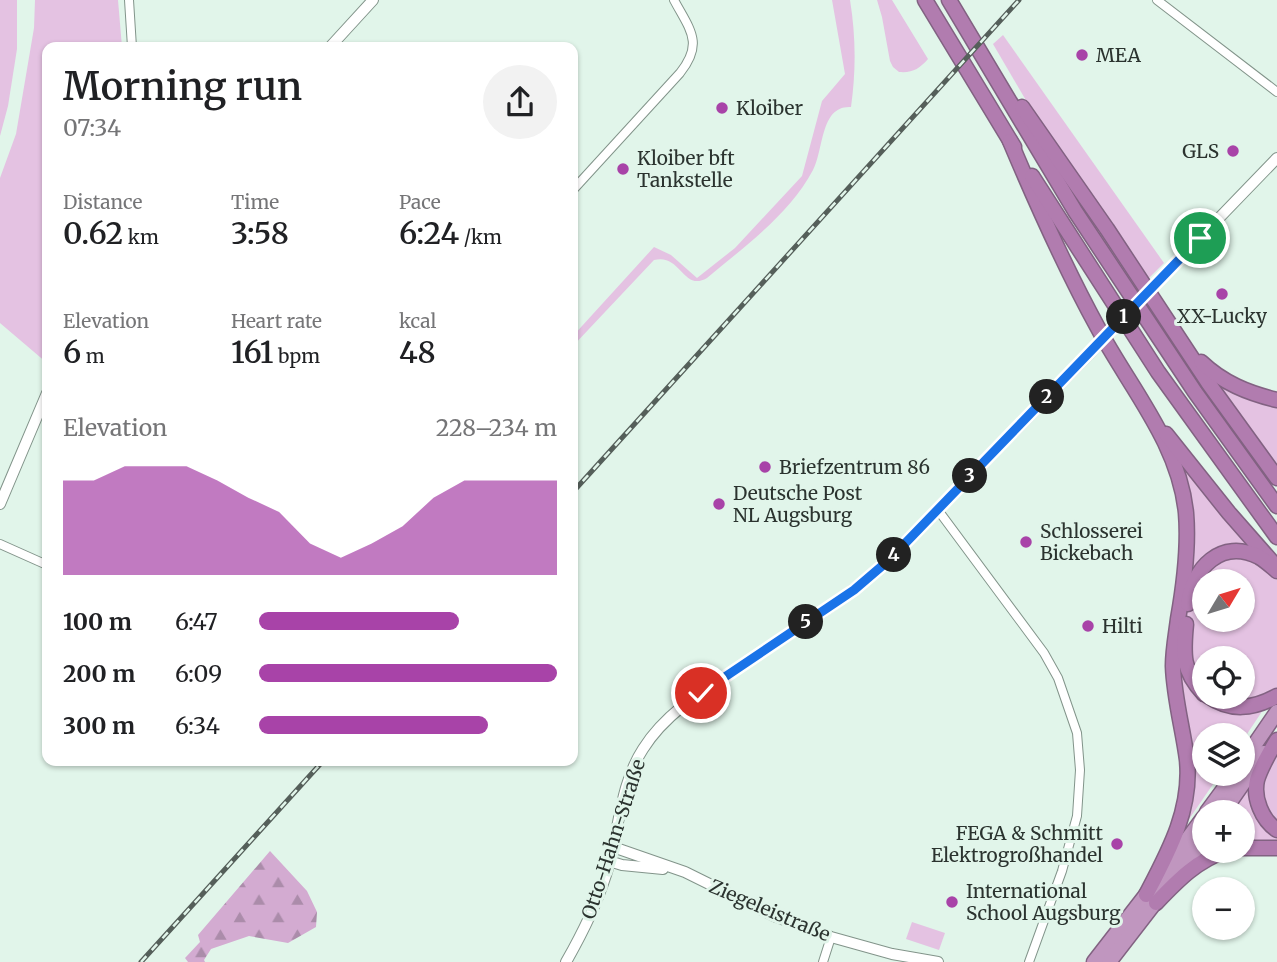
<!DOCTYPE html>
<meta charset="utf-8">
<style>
:root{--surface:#fff;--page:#f2f2f2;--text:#202124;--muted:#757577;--accent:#a843a8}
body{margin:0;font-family:Merriweather,serif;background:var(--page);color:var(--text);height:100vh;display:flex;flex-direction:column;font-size:26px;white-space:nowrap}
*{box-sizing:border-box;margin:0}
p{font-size:23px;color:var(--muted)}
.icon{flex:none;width:38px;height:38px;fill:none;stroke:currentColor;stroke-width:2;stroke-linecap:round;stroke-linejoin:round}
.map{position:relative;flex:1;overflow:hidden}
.side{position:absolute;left:42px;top:42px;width:536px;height:724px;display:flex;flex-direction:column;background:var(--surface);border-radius:14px;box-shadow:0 2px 5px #0004}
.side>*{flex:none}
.needle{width:46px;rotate:52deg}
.controls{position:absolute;left:1192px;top:569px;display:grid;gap:14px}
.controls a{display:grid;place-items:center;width:63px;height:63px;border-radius:50%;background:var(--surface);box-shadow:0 2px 5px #0004;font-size:35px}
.pin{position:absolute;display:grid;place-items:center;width:60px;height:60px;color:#fff;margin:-30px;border:4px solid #fff;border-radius:50%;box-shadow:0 2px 7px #0007}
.km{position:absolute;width:35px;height:35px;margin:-18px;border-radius:50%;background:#222;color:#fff;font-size:19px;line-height:35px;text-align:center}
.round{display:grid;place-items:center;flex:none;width:74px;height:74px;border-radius:37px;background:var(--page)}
.overview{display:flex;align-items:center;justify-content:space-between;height:119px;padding:0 21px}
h1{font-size:38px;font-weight:600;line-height:52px}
.metrics{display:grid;grid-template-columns:repeat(3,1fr);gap:10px;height:119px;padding:7px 21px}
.metrics div{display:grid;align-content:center}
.metrics b{font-size:30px;font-weight:600}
.metrics small{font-size:19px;font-weight:400}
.metrics p{font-size:19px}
.chart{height:196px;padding:14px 21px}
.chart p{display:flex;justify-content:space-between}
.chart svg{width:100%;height:126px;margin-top:7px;fill:var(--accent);opacity:.7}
ul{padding:0 21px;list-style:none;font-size:23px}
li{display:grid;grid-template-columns:112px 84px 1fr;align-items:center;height:52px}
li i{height:18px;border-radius:9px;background:var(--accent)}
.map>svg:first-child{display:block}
</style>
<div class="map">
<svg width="1277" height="962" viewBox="0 0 1277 962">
<defs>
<pattern id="forest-firs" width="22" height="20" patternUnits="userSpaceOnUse" patternTransform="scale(1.75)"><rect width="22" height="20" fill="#d3abd1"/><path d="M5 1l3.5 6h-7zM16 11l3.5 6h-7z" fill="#ab8caa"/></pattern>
</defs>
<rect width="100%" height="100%" fill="#e1f5ea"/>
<g fill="#e4c2e2" fill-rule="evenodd">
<polygon points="0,0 17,0 17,49 8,106 0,136"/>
<polygon points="35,0 118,0 122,47 47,47 47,363 0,323 0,178 16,134 34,28"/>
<path d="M832 0H850C856 37 856 71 851 107 820 105 824 150 813 170 789 215 745 246 707 278 683 292 681 253 654 260L572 347V337L654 247 671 255 697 278 735 248 802 176 822 101 845 74Z"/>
<path d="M877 0H892L928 59C919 69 913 73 899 72L893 67 890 61 882 17Z"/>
<polygon points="1003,35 1164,263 1147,280 1038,121 993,44"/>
<polygon points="1214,379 1277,404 1277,466"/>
<path d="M1176 458 1277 580V689L1243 740 1242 735H1204V774H1220L1185 825 1177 668 1185 579ZM1204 581H1242V620H1204ZM1204 658H1242V696H1204Z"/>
<polygon points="1277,747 1277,843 1243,843 1242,812 1234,812 1236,804"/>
<polygon points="912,922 945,933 939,950 906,939"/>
</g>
<polygon fill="url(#forest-firs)" points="270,851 307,891 317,912 316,927 288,943 249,936 211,949 204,960 205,962 188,962 185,958 200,942 198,935"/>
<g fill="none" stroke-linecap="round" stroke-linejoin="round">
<g stroke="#82948a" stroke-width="10">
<g id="minor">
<polyline points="129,0 132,47"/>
<polyline points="1157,0 1277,92"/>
<path d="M572 191 680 73C704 43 690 30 674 0"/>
<polyline points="938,510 1044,653 1058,678 1077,733 1080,770 1077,816 1062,871 1029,962"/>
<polyline points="0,544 47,565"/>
<polyline points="823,962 831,937"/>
</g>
</g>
<g stroke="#82948a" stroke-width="12">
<g id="tertiary">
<polyline points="330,47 373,0"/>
<polyline points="1165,274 1277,158"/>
<polyline points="0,504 47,393"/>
<polyline points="613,847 685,872 774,916 831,937 892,954 938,962"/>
<polyline points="609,861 622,865 663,869"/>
<path d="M566 962C582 934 596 906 606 875 619 834 619 786 643 749 665 714 701 692 735 670 790 632 850 599 898 551L1089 354"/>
</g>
</g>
<g stroke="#826282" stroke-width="17">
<g id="trunk">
<polyline points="1242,763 1277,712"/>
<polyline points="1207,812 1235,774"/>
<polyline points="1223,812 1264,753"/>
<polyline points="1094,962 1146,895 1204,817"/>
<polyline points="1109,962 1204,839"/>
</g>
</g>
<g stroke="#826282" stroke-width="17">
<g id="motorway">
<polyline points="925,0 1014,147"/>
<polyline points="949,0 1075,211 1195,392 1277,506"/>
<polyline points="1022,107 1107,229 1209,384 1277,478"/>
<path d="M1010 141C1037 205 1065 268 1098 328 1130 388 1179 443 1186 513 1189 548 1184 585 1178 619 1176 635 1173 650 1173 666 1174 698 1183 729 1187 760 1192 810 1168 853 1146 895"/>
<polyline points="1032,176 1158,372 1277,537"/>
<path d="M1201 362C1223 383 1248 393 1277 400"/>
<polyline points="1166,434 1229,513 1272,562"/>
<path d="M1188 604C1193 568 1221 538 1259 557 1266 561 1271 566 1277 571"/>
<path d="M1186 624C1183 654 1182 671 1204 694"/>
<path d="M1208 696C1231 712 1253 709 1277 696"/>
<path d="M1277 740C1270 752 1261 766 1257 780 1253 798 1262 820 1277 830"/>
<polyline points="1242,848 1277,848"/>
<path d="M1156 903C1178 880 1197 860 1228 850"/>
</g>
</g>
<use href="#minor" stroke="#fff" stroke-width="8"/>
<use href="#tertiary" stroke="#fff" stroke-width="10"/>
<use href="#trunk" stroke="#c096bf" stroke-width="14"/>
<use href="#motorway" stroke="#b17caf" stroke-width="14"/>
<g stroke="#555f5a" stroke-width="5">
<g id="rail">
<polyline points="572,493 1019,0"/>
<polyline points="141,962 323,761"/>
</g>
</g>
<use href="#rail" stroke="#e1f5ea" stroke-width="2.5" stroke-dasharray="8" stroke-linecap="butt"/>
<g stroke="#82948a" stroke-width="12" stroke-linecap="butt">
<polyline id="tertiary-bridge" points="1089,354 1165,274"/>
</g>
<use href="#tertiary-bridge" stroke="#fff" stroke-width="10"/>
</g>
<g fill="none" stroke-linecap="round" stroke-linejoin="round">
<g stroke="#fff" stroke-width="14">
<polyline id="route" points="701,693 854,590 889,560 1200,238"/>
</g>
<use href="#route" stroke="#1a73e8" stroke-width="9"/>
</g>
<g fill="#a843a8" stroke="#e1f5ea" stroke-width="2.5">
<circle cx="1082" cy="55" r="7"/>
<circle cx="722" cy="108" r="7"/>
<circle cx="1233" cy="151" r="7"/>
<circle cx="623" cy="169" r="7"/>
<circle cx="1222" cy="294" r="7"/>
<circle cx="765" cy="467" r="7"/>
<circle cx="719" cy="504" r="7"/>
<circle cx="1026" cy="542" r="7"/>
<circle cx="1088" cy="626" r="7"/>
<circle cx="1117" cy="844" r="7"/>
<circle cx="952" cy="902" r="7"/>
</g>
<g text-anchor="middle" stroke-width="6" stroke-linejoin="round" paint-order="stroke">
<g font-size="19" fill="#2b332f" stroke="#e1f5ea" text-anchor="start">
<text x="1096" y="62">MEA</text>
<text x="736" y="115">Kloiber</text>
<text x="1219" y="158" text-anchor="end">GLS</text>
<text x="637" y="165">Kloiber bft<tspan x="637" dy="22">Tankstelle</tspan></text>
<text x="1222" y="323" text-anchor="middle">XX-Lucky</text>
<text x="779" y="474">Briefzentrum 86</text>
<text x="733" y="500">Deutsche Post<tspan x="733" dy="22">NL Augsburg</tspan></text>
<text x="1040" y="538">Schlosserei<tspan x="1040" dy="22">Bickebach</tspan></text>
<text x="1102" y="633">Hilti</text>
<text x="1103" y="840" text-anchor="end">FEGA &amp; Schmitt<tspan x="1103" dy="22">Elektrogroßhandel</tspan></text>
<text x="966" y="898">International<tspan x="966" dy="22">School Augsburg</tspan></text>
</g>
<g font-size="19" fill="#2b332f" stroke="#e1f5ea">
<text transform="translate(613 839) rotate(-72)" y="7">Otto-Hahn-Straße</text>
<text transform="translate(770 910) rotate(23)" y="7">Ziegeleistraße</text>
</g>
</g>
</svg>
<div class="controls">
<a><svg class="needle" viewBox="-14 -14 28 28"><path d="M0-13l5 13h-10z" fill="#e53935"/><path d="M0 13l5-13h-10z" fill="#757577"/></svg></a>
<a><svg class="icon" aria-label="locate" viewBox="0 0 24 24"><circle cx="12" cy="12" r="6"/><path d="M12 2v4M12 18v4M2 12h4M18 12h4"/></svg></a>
<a><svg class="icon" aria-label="layers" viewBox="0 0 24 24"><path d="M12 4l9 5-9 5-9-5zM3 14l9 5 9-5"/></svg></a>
<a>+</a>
<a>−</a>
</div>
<div class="pin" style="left:1200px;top:238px;background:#1e9e55"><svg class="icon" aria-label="arrive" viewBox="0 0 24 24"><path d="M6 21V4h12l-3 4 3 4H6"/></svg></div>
<div class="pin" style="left:701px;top:693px;background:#d93025"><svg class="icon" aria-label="check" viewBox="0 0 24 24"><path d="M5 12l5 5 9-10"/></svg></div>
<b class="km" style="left:1124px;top:317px">1</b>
<b class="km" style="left:1047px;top:397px">2</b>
<b class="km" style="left:970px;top:476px">3</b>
<b class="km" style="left:894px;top:555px">4</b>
<b class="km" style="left:806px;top:622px">5</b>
<section class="side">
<div class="overview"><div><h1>Morning run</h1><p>07:34</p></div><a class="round"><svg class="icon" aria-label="share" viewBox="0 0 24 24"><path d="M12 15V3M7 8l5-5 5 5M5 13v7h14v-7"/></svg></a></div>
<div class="metrics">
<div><p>Distance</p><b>0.62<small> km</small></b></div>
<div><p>Time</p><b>3:58</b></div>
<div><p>Pace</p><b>6:24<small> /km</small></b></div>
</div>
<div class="metrics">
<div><p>Elevation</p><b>6<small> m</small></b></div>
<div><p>Heart rate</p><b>161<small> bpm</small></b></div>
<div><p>kcal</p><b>48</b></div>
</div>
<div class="chart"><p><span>Elevation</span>228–234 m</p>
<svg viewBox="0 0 160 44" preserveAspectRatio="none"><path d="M0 44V11L10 11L20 6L30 6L40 6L50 11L60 17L70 22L80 33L90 38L100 33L110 27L120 17L130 11L140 11L150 11L160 11V44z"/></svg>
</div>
<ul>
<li><b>100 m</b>6:47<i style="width:67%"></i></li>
<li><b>200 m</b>6:09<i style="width:100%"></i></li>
<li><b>300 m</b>6:34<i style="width:77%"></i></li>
</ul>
</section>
</div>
